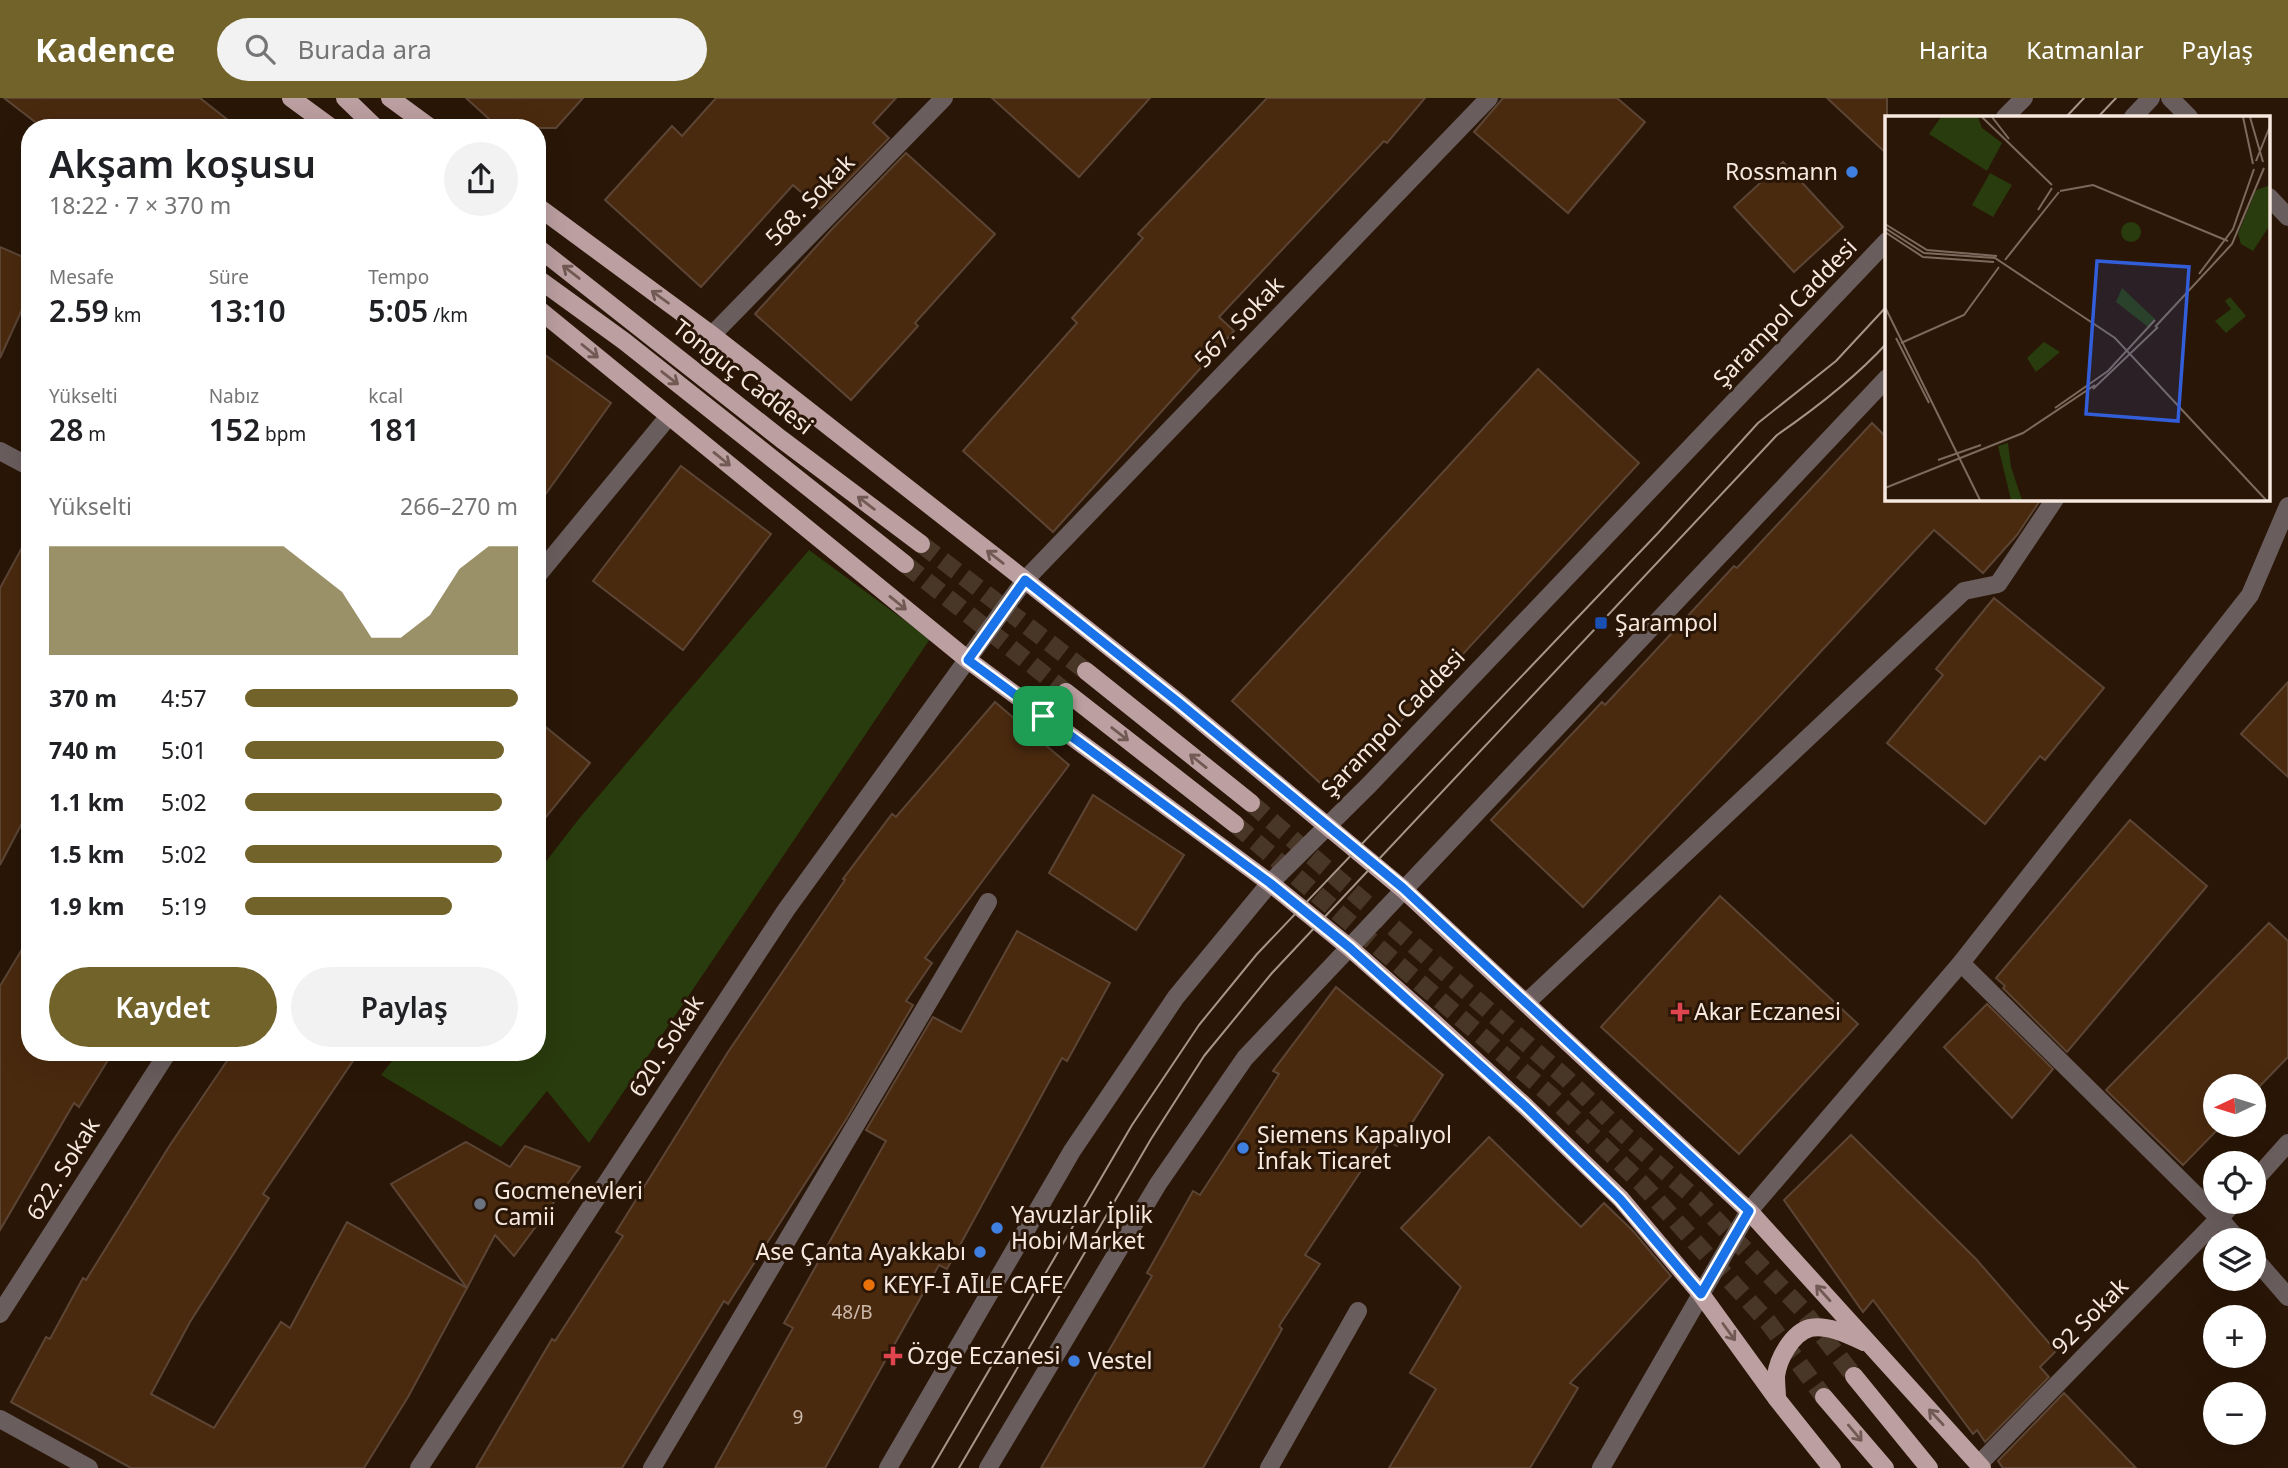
<!DOCTYPE html>
<html lang="tr">
<meta charset="utf-8">
<style>
:root{--surface:#fff;--page:#f2f2f2;--text:#202124;--muted:#757577;--accent:#72632b}
body{margin:0;font-family:"Noto Sans",sans-serif;background:var(--page);color:var(--text);height:100vh;display:flex;flex-direction:column;font-size:26px;white-space:nowrap}
*{box-sizing:border-box;margin:0}
p{font-size:23px;color:var(--muted)}
.icon{flex:none;width:38px;height:38px;fill:none;stroke:currentColor;stroke-width:2;stroke-linecap:round;stroke-linejoin:round}
.map{position:relative;flex:1;overflow:hidden}
.drawer{position:absolute;left:21px;top:21px;width:525px;height:942px;display:flex;flex-direction:column;background:var(--surface);border-radius:28px;box-shadow:0 7px 28px #0002}
.drawer>*{flex:none}
.needle{width:46px;rotate:266deg}
.tools{position:absolute;left:2203px;top:976px;display:grid;gap:14px}
.tools a{display:grid;place-items:center;width:63px;height:63px;border-radius:50%;background:var(--surface);box-shadow:0 7px 28px #0002;font-size:35px}
.pin{position:absolute;display:grid;place-items:center;width:60px;height:60px;color:#fff;margin:-30px;border-radius:14px;box-shadow:0 4px 10px #0006}
.round{display:grid;place-items:center;flex:none;width:74px;height:74px;border-radius:37px;background:var(--page)}
.overview{display:flex;align-items:center;justify-content:space-between;height:119px;padding:0 28px}
h1{font-size:38px;font-weight:600;line-height:52px}
.figures{display:grid;grid-template-columns:repeat(3,1fr);gap:10px;height:119px;padding:7px 28px}
.figures div{display:grid;align-content:center}
.figures b{font-size:30px;font-weight:600}
.figures small{font-size:19px;font-weight:400}
.figures p{font-size:19px}
.chart{height:196px;padding:14px 28px}
.chart p{display:flex;justify-content:space-between}
.chart svg{width:100%;height:126px;margin-top:7px;fill:var(--accent);opacity:.7}
.button{display:flex;gap:14px;margin-top:auto;padding:14px 28px}
.button a{flex:1;height:80px;border-radius:42px;background:var(--accent);color:#fff;font-size:28px;font-weight:600;line-height:80px;text-align:center}
.button a+a{background:var(--page);color:var(--text)}
ul{padding:0 28px;list-style:none;font-size:23px}
li{display:grid;grid-template-columns:112px 84px 1fr;align-items:center;height:52px}
li i{height:18px;border-radius:9px;background:var(--accent)}
header{display:flex;align-items:center;gap:42px;box-sizing:border-box;height:98px;padding:0 35px;background:var(--accent);color:#fff}
header strong{font-size:33px}
nav{display:flex;gap:38px;margin-inline-start:auto;font-size:24px}
.search{width:490px;height:63px;background:var(--page);display:flex;align-items:center;gap:18px;box-sizing:border-box;padding:0 24px;border-radius:38px;color:var(--muted);font-size:26px}
.map>svg:first-child{display:block}
</style>
<header>
<strong>Kadence</strong>
<div class="search"><svg class="icon" aria-label="search" viewBox="0 0 24 24"><circle cx="10" cy="10" r="6"/><path d="M15 15l6 6"/></svg>Burada ara</div>
<nav><a>Harita</a><a>Katmanlar</a><a>Paylaş</a></nav>
</header>
<div class="map">
<svg width="2288" height="1370" viewBox="0 0 2288 1370">
<rect width="100%" height="100%" fill="#291607"/>
<polygon fill="#293c0d" points="809,452 930,541 589,1045 547,993 501,1049 381,977 399,954 537,954 537,775 578,722"/>
<g fill="#4a2a0f" stroke="#5c4535" stroke-width="2">
<polygon points="4,0 200,0 238,30 43,30"/>
<polygon points="466,0 583,0 556,30 499,30"/>
<polygon points="716,0 896,0 873,25 889,40 820,111 793,87 701,189 605,102 672,28 682,38"/>
<polygon points="992,0 1150,0 1079,79"/>
<polygon points="1267,0 1425,0 1387,45 1384,43 1219,219 1234,233 1053,434 963,353 1077,225 1072,220 1143,140 1138,136"/>
<polygon points="1503,0 1617,0 1645,24 1568,115 1474,34"/>
<polygon points="1827,0 1887,0 1887,56"/>
<polygon points="906,55 995,136 915,225 918,228 851,302 755,216 833,130"/>
<polygon points="1783,64 1843,129 1794,174 1734,109"/>
<polygon points="0,149 30,162 30,194 0,260"/>
<polygon points="537,251 611,305 537,408"/>
<polygon points="1538,271 1639,365 1333,697 1232,603"/>
<polygon points="1872,325 1887,340 1887,401 2041,401 2017,437 1983,475 1934,432 1583,809 1491,722 1602,604 1605,607 1734,468 1737,470"/>
<polygon points="681,368 771,436 683,552 593,483"/>
<polygon points="30,435 30,710 0,767 0,490"/>
<polygon points="1994,500 2104,590 2045,662 2040,658 1985,726 1887,645 1943,577 1936,571"/>
<polygon points="2288,584 2288,679 2241,636"/>
<polygon points="995,604 1069,667 925,860 932,865 906,903 913,907 847,1020 728,1206 724,1203 622,1370 476,1370 552,1241 555,1243 623,1138 616,1134 728,954 845,782 843,781 892,716 896,719"/>
<polygon points="537,622 590,665 537,730"/>
<polygon points="1093,697 1184,757 1136,832 1049,775"/>
<polygon points="2130,722 2207,788 2067,954 2003,890 2005,888 1996,880"/>
<polygon points="1720,798 1858,926 1739,1056 1601,929"/>
<polygon points="2269,825 2288,843 2288,959 2254,994 2254,989 2216,989 2216,1027 2222,1027 2183,1067 2106,992"/>
<polygon points="1017,833 1110,885 1067,963 1062,960 947,1171 939,1167 825,1370 715,1370 793,1230 784,1225 886,1043 866,1032 933,919 961,934"/>
<polygon points="30,838 30,954 113,954 79,1009 74,1005 0,1132 0,888"/>
<polygon points="1336,889 1443,977 1397,1048 1383,1040 1305,1157 1320,1166 1279,1228 1282,1231 1203,1370 1041,1370 1152,1178 1147,1175 1193,1093 1200,1097 1279,976 1273,973"/>
<polygon points="1987,906 2053,971 2012,1020 1944,949"/>
<polygon points="233,954 359,954 263,1096 269,1100 190,1224 151,1296 214,1330 281,1224 290,1230 347,1124 467,1190 408,1299 364,1370 131,1370 11,1304 46,1239 50,1241 83,1180 86,1182 170,1047"/>
<polygon points="1851,1037 1976,1161 2056,1253 2040,1269 2049,1279 1985,1344 1977,1332 1973,1336 1873,1202 1863,1214 1784,1102"/>
<polygon points="1489,1039 1581,1129 1604,1105 1633,1133 1671,1178 1570,1285 1578,1290 1530,1370 1389,1370 1436,1291 1410,1275 1461,1189 1401,1130"/>
<polygon points="466,1044 510,1069 525,1048 580,1069 514,1158 495,1137 467,1190 391,1086"/>
<polygon points="2064,1295 2136,1370 2003,1370 1998,1363"/>
</g>
<g fill="none" stroke-linecap="round" stroke-linejoin="round">
<g stroke="#483627" stroke-width="18" stroke-dasharray="18 9" stroke-linecap="butt">
<polyline points="921,446 1086,573"/>
<polyline points="905,466 1066,594"/>
<polyline points="1251,705 1566,980 1626,1038 1696,1101 1801,1210 1854,1278"/>
<polyline points="1235,726 1549,996 1642,1086 1768,1224 1824,1299"/>
</g>
<g stroke="#6a5d5d" stroke-width="18">
<polyline points="2005,19 2024,0"/>
<polyline points="2133,19 2151,0"/>
<polyline points="888,1370 1072,1053 1176,899 1270,785 1369,687 1887,143"/>
<polyline points="988,1370 1158,1086 1245,960 1887,280"/>
</g>
<g stroke="#6a5d5d" stroke-width="18">
<polyline points="2170,0 2189,19"/>
<polyline points="2269,99 2288,119"/>
<polyline points="712,237 944,0"/>
<polyline points="0,353 30,369"/>
<polyline points="537,478 669,318"/>
<polyline points="1961,865 2220,1121 2239,1143"/>
<polyline points="1526,905 1964,493 1998,486 2055,401"/>
<polyline points="2254,1083 2288,1045"/>
<polyline points="2254,1160 2288,1199"/>
<polyline points="0,1216 168,954"/>
<polyline points="0,1321 89,1370"/>
<polyline points="1979,1366 2235,1104"/>
<polyline points="419,1370 786,812 1025,482 1489,0"/>
<polyline points="652,1370 988,804"/>
<polyline points="1269,1370 1358,1213"/>
<polyline points="1601,1370 1749,1113 1961,865 2250,497 2288,408"/>
</g>
<g stroke="#bc9fa0" stroke-width="18">
<polyline points="291,0 332,30"/>
<polyline points="345,0 376,30"/>
<polyline points="390,0 431,30"/>
<polyline points="537,108 712,237 1025,482 1178,604 1403,791 1749,1113 1982,1370"/>
<polyline points="537,149 781,341 921,446"/>
<polyline points="537,180 624,243 905,466"/>
<polyline points="537,210 968,562 1270,785 1350,850 1429,920 1525,1008 1621,1101 1701,1196 1777,1301 1832,1370"/>
<polyline points="1086,573 1251,705"/>
<polyline points="1066,594 1235,726"/>
<polyline points="1854,1278 1929,1370"/>
<polyline points="1824,1299 1885,1370"/>
<path d="M1777 1301C1777 1294 1776 1286 1776 1278 1778 1261 1792 1235 1810 1230 1827 1226 1849 1237 1864 1244"/>
</g>
<g stroke="#a59589" stroke-width="2">
<polyline points="2066,19 2084,0"/>
<polyline points="2098,19 2116,0"/>
<polyline points="932,1370 1132,1027 1199,927 1257,856 1658,435 1758,325 1836,263 1887,208"/>
<path d="M959 1370 1151 1041 1204 958 1272 875 1777 337C1816 310 1855 280 1887 245"/>
</g>
</g>
<defs><path id="oneway-shaft" d="M-6 0H5M1.5-3L5.5 0L1.5 3" fill="none" stroke-width="1.6" stroke-linecap="round" stroke-linejoin="round" transform="scale(1.75)"/></defs>
<g stroke="#725a54">
<use href="#oneway-shaft" transform="translate(571 174) rotate(-142)"/>
<use href="#oneway-shaft" transform="translate(660 199) rotate(-144)"/>
<use href="#oneway-shaft" transform="translate(590 253) rotate(39)"/>
<use href="#oneway-shaft" transform="translate(670 280) rotate(38)"/>
<use href="#oneway-shaft" transform="translate(722 361) rotate(39)"/>
<use href="#oneway-shaft" transform="translate(866 405) rotate(-143)"/>
<use href="#oneway-shaft" transform="translate(995 459) rotate(-142)"/>
<use href="#oneway-shaft" transform="translate(898 505) rotate(39)"/>
<use href="#oneway-shaft" transform="translate(1120 636) rotate(38)"/>
<use href="#oneway-shaft" transform="translate(1198 663) rotate(-141)"/>
<use href="#oneway-shaft" transform="translate(1823 1195) rotate(-132)"/>
<use href="#oneway-shaft" transform="translate(1729 1234) rotate(54)"/>
<use href="#oneway-shaft" transform="translate(1936 1319) rotate(-133)"/>
<use href="#oneway-shaft" transform="translate(1855 1335) rotate(50)"/>
</g>
<g fill="none" stroke-linecap="round" stroke-linejoin="round">
<g stroke="#fff" stroke-width="14">
<polygon id="route" points="1025,482 1178,604 1403,790 1749,1113 1701,1196 1620,1101 1525,1008 1350,850 1270,785 968,562"/>
</g>
<use href="#route" stroke="#1a73e8" stroke-width="9"/>
</g>
<g fill="#3f7fe0" stroke="#291607" stroke-width="2.5">
<circle cx="1852" cy="74" r="7"/>
<circle cx="1243" cy="1050" r="7"/>
<circle cx="997" cy="1130" r="7"/>
<circle cx="980" cy="1154" r="7"/>
<circle cx="1074" cy="1263" r="7"/>
</g>
<rect fill="#1a4fb4" stroke="#291607" stroke-width="2.5" x="1594" y="518" width="14" height="14" rx="3.5"/>
<g fill="#e0444e" stroke="#291607" stroke-width="2.5">
<path d="M1676.5 903.5h7v7h7v7h-7v7h-7v-7h-7v-7h7z"/>
<path d="M889.5 1247.5h7v7h7v7h-7v7h-7v-7h-7v-7h7z"/>
</g>
<circle fill="#6b7280" stroke="#291607" stroke-width="2.5" cx="480" cy="1106" r="7"/>
<circle fill="#e8710a" stroke="#291607" stroke-width="2.5" cx="869" cy="1187" r="7"/>
<g text-anchor="middle" stroke-width="6" stroke-linejoin="round" paint-order="stroke">
<g font-size="19" fill="#ccb9ab">
<text x="852" y="1221">48/B</text>
<text x="798" y="1326">9</text>
</g>
<g font-size="23" fill="#f7e9df" stroke="#291607" text-anchor="start">
<text x="1838" y="82" text-anchor="end">Rossmann</text>
<text x="1615" y="533">Şarampol</text>
<text x="1694" y="922">Akar Eczanesi</text>
<text x="1257" y="1045">Siemens Kapalıyol<tspan x="1257" dy="26">İnfak Ticaret</tspan></text>
<text x="494" y="1101">Gocmenevleri<tspan x="494" dy="26">Camii</tspan></text>
<text x="1011" y="1125">Yavuzlar İplik<tspan x="1011" dy="26">Hobi Market</tspan></text>
<text x="966" y="1162" text-anchor="end">Ase Çanta Ayakkabı</text>
<text x="883" y="1195">KEYF-Ī AĪLE CAFE</text>
<text x="907" y="1266">Özge Eczanesi</text>
<text x="1088" y="1271">Vestel</text>
</g>
<g font-size="23" fill="#f7e9df" stroke="#291607">
<text transform="translate(810 102) rotate(-46)" y="8">568. Sokak</text>
<text transform="translate(1785 215) rotate(-46)" y="8">Şarampol Caddesi</text>
<text transform="translate(1239 224) rotate(-46)" y="8">567. Sokak</text>
<text transform="translate(743 279) rotate(38)" y="8">Tonguç Caddesi</text>
<text transform="translate(1393 625) rotate(-46)" y="8">Şarampol Caddesi</text>
<text transform="translate(666 948) rotate(-57)" y="8">620. Sokak</text>
<text transform="translate(63 1071) rotate(-58)" y="8">622. Sokak</text>
<text transform="translate(2090 1218) rotate(-45)" y="8">92 Sokak</text>
</g>
</g>
<g transform="translate(1885 18)">
<rect width="385" height="385" fill="#291607"/>
<path d="M56 1H93L97 12 117 27 102 55 44 18ZM105 57 127 69 108 101 87 89ZM385 69V109L368 135 356 128 353 118 371 74ZM236 116a10 10 0 1 1 20 0a10 10 0 1 1-20 0ZM237 172 270 203 263 211 231 186ZM345 181 361 200 341 217 330 205 346 193 340 185ZM159 226 175 236 151 256 142 242ZM123 327 126 351 137 384H126L113 330Z" fill="#293c0d"/>
<path fill="none" stroke="#7b6a5d" stroke-width="2" d="M97 1 167 69M107 1 124 23M358 1 368 48M365 1 378 46M371 45 385 10M175 75 208 69 343 125M153 94 167 72M0 108 42 134 112 140M0 112 39 137 110 142 230 222 381 384M0 116 38 141 109 146M120 144 174 76M314 158 348 113 369 53M0 191 95 384M270 211 347 128 379 52M11 222 44 287M16 227 79 199 114 151M208 273 273 211M170 292 223 255 270 204M53 344 96 329M0 372 138 317 210 269"/>
<path fill="#335ed9" fill-opacity="0.15" stroke="#335ed9" stroke-width="3.5" d="M212 145 304 151 293 305 201 298Z"/>
<rect width="385" height="385" fill="none" stroke="#f7e9df" stroke-width="3.5"/>
</g>
</svg>
<div class="tools">
<a><svg class="needle" viewBox="-14 -14 28 28"><path d="M0-13l5 13h-10z" fill="#e53935"/><path d="M0 13l5-13h-10z" fill="#757577"/></svg></a>
<a><svg class="icon" aria-label="locate" viewBox="0 0 24 24"><circle cx="12" cy="12" r="6"/><path d="M12 2v4M12 18v4M2 12h4M18 12h4"/></svg></a>
<a><svg class="icon" aria-label="layers" viewBox="0 0 24 24"><path d="M12 4l9 5-9 5-9-5zM3 14l9 5 9-5"/></svg></a>
<a>+</a>
<a>−</a>
</div>
<div class="pin" style="left:1043px;top:618px;background:#1e9e55"><svg class="icon" aria-label="arrive" viewBox="0 0 24 24"><path d="M6 21V4h12l-3 4 3 4H6"/></svg></div>
<section class="drawer">
<div class="overview"><div><h1>Akşam koşusu</h1><p>18:22 · 7 × 370 m</p></div><a class="round"><svg class="icon" aria-label="share" viewBox="0 0 24 24"><path d="M12 15V3M7 8l5-5 5 5M5 13v7h14v-7"/></svg></a></div>
<div class="figures">
<div><p>Mesafe</p><b>2.59<small> km</small></b></div>
<div><p>Süre</p><b>13:10</b></div>
<div><p>Tempo</p><b>5:05<small> /km</small></b></div>
</div>
<div class="figures">
<div><p>Yükselti</p><b>28<small> m</small></b></div>
<div><p>Nabız</p><b>152<small> bpm</small></b></div>
<div><p>kcal</p><b>181</b></div>
</div>
<div class="chart"><p><span>Yükselti</span>266–270 m</p>
<svg viewBox="0 0 160 44" preserveAspectRatio="none"><path d="M0 44V6L10 6L20 6L30 6L40 6L50 6L60 6L70 6L80 6L90 14L100 22L110 38L120 38L130 30L140 14L150 6L160 6V44z"/></svg>
</div>
<ul>
<li><b>370 m</b>4:57<i style="width:100%"></i></li>
<li><b>740 m</b>5:01<i style="width:95%"></i></li>
<li><b>1.1 km</b>5:02<i style="width:94%"></i></li>
<li><b>1.5 km</b>5:02<i style="width:94%"></i></li>
<li><b>1.9 km</b>5:19<i style="width:76%"></i></li>
</ul>
<div class="button"><a>Kaydet</a><a>Paylaş</a></div>
</section>
</div>
